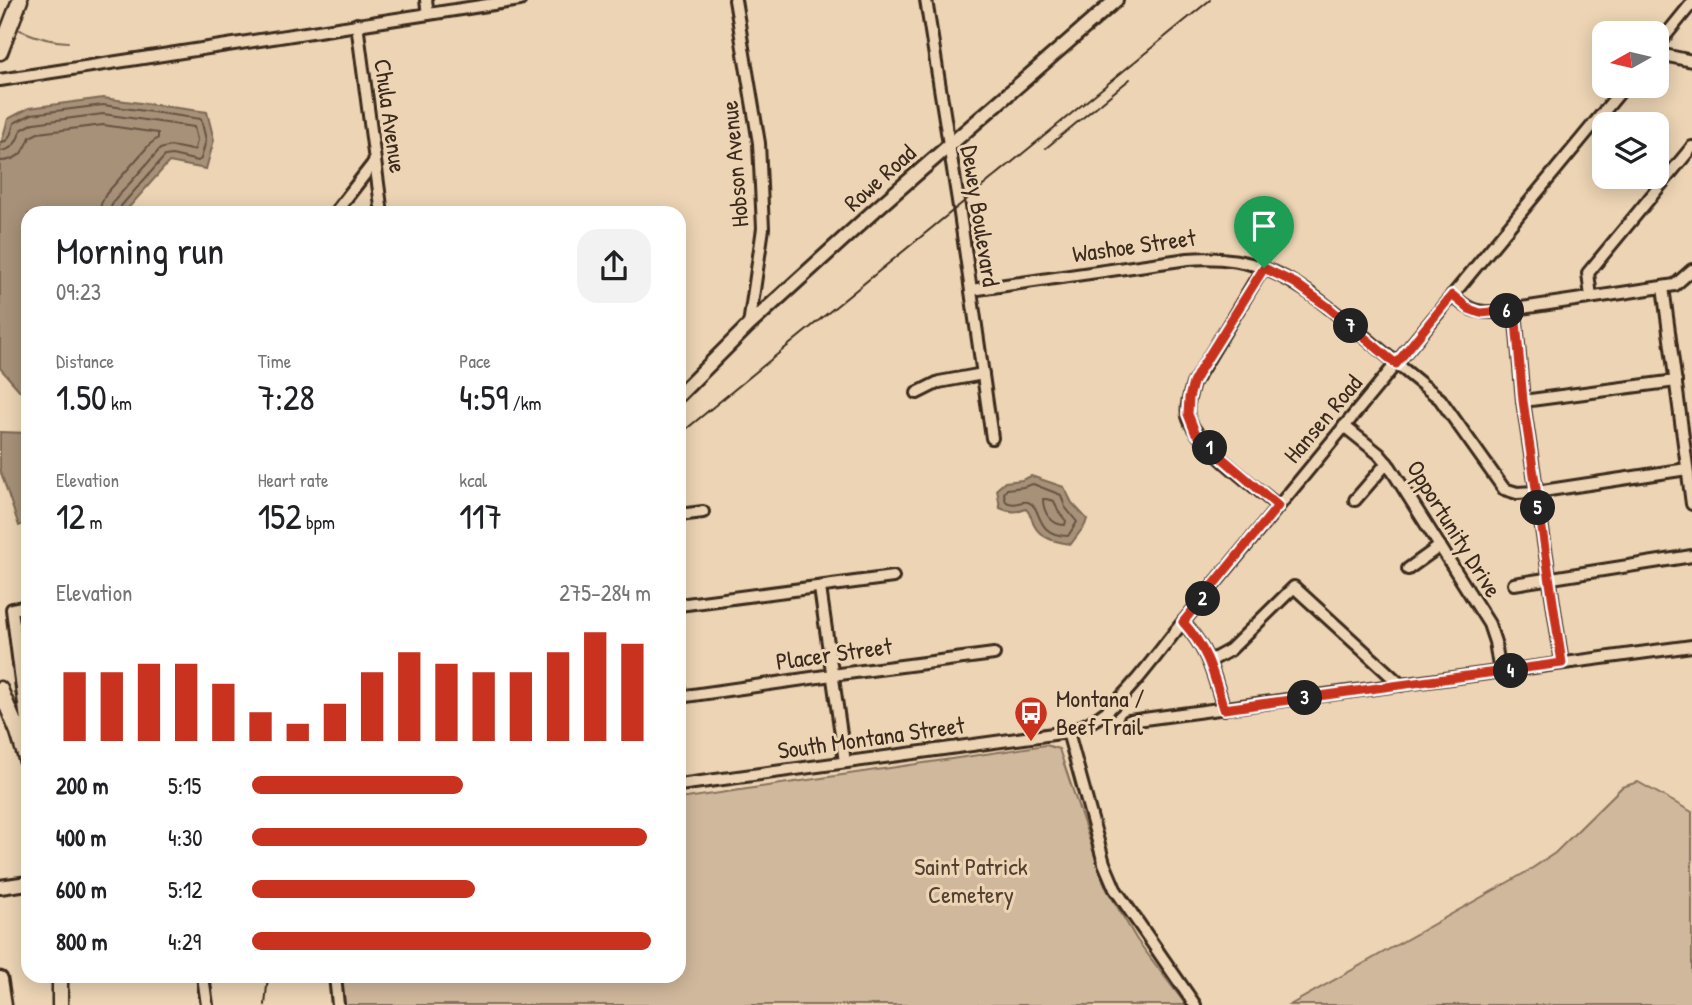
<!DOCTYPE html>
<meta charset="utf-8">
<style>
:root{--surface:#fff;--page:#f2f2f2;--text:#202124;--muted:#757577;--accent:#c8321e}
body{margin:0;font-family:"Patrick Hand",sans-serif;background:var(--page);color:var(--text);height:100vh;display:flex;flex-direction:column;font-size:26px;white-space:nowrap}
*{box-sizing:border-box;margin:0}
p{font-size:23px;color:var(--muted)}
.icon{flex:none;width:38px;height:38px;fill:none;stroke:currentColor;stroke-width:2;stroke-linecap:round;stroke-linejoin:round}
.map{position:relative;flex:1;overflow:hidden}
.details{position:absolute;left:21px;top:206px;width:665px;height:777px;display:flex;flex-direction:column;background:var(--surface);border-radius:21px;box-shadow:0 4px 18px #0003}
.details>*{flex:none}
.needle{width:46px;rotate:262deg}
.fabs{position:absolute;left:1592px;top:21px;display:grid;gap:14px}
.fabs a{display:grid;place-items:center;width:77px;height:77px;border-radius:14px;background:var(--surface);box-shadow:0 4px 18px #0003;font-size:35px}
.pin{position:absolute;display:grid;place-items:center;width:60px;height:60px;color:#fff;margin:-72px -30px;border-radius:50% 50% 50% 0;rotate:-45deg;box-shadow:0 0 7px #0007}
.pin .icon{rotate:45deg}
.km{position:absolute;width:35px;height:35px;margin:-18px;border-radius:50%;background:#222;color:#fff;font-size:19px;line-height:35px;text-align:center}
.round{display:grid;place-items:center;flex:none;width:74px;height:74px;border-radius:21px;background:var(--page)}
.summary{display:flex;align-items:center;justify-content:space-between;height:119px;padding:0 35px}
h1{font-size:38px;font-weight:600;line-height:52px}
.figures{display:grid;grid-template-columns:repeat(3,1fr);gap:10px;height:119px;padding:7px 35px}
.figures div{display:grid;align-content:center}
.figures b{font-size:35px;font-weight:600}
.figures small{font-size:19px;font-weight:400}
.figures p{font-size:19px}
.chart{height:196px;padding:14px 35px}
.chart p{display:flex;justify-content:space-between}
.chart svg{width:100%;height:126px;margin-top:7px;stroke:var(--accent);stroke-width:6}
ul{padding:0 35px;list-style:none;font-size:23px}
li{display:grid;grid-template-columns:112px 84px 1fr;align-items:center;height:52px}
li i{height:18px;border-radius:9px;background:var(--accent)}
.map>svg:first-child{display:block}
</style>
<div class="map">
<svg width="1692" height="1005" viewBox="0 0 1692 1005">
<rect width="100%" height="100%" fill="#ecd4b4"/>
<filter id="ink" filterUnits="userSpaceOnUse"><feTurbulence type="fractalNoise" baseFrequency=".0143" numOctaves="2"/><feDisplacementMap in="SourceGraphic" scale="14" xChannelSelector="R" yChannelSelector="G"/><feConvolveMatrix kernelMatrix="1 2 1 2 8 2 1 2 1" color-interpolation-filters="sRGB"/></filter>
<g filter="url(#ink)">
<g fill="#d0b89c" stroke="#86715d" stroke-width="2">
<polygon points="1046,745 1059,749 1105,886 1137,940 1186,1005 345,1005 341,977 679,976 679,799"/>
<polygon points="1638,782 1692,812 1692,1005 1290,1005 1528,871 1555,853 1622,787"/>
</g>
<g fill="#a79179" stroke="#7c6855" stroke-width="2">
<polygon points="103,98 207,112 214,140 206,169 169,162 124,213 28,214 28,400 0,368 0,147 8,119 29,108"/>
<polygon points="0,432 28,433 28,522 19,526 0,470"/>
<path d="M1031 476 1064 487 1072 503 1087 519 1085 525 1071 544C1056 542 1041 539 1034 525 1031 518 1031 514 1026 509 1017 513 1009 512 1000 508L997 489 1005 482 1022 480Z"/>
</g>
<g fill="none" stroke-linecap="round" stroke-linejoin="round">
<g stroke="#665342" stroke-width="2">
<path d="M0 142C11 142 11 132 14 123L32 114 103 105 201 119 206 140 201 159 198 161 172 155 165 156 121 206 120 214"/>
<path d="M0 151C14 150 17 141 21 130L34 123 103 114 194 127 197 140 195 149 192 150 171 146 160 149 114 201 111 207V214"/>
<path d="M0 161C17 161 25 152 30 137L38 133 103 125 158 133V138L150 144 106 194 101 204 100 214"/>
<path d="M1033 484 1061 495 1065 507 1077 522 1068 536C1034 536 1043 507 1028 502 1020 500 1017 507 1006 502L1004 493 1007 489 1023 487Z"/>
<path d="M1043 499H1046L1054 501 1058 511 1066 521 1065 525C1051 525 1043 512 1043 499Z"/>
</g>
<path stroke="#7c6855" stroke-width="2" d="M20 30C36 37 51 42 68 42"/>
<g stroke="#3b2a1e" stroke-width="16">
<g id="minor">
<polyline points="426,0 428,14"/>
<polyline points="735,0 759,143 763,228 749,325"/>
<polyline points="926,0 959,207 992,438"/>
<polyline points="357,24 382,214"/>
<polyline points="1657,46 1692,3"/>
<polyline points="1657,51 1664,55 1692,61"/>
<polyline points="0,80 520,0"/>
<polyline points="334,214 375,161"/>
<path d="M1263 268 1193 384C1190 393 1186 406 1188 416 1195 444 1255 486 1278 506"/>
<polyline points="1663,287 1692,504"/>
<path d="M971 290 1188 259C1214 257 1239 259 1263 268 1298 281 1326 305 1354 328 1379 349 1404 370 1429 390L1440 399 1504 489 1517 493 1536 492 1687 469"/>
<path d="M1452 295C1468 309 1474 313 1495 312L1675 285 1692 270"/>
<polyline points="1591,297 1588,273 1692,147"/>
<polyline points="1515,310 1523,401 1562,663"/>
<polyline points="917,393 939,382 983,374"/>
<polyline points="1523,401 1676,381"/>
<polyline points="1344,426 1379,454 1390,467 1489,624 1495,642 1500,672"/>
<polyline points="1355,500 1387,463"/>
<polyline points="679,515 703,512"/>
<polyline points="1408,569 1440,546"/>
<polyline points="1514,584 1692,556"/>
<polyline points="820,588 845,762"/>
<polyline points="679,605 893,577"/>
<polyline points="28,606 12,609 28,736"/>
<path d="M1183 622C1209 651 1213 673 1224 709"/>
<polyline points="1210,661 1230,650 1294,587 1401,685"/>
<polyline points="679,697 832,675 994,654"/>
<polyline points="1129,721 1692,646"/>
<polyline points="1068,732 1104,863 1115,889 1195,1005"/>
<path d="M679 785 1068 732C1082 727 1096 720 1107 711 1135 686 1159 651 1183 622L1625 86"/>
<polyline points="203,976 207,1005"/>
<polyline points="335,976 338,1005"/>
</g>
</g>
<g stroke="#3b2a1e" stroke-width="18">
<g id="major">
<polyline points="679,395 749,325 874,211 1116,0"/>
<polyline points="0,887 28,883"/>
</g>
</g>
<g stroke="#3b2a1e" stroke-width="19">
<g id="highway">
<polyline points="0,52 20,0"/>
<polyline points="0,689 18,732 28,765"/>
<polyline points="0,979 4,1005"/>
<polyline points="60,1005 60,976"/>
</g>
</g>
<use href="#minor" stroke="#ecd4b4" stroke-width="10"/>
<use href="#major" stroke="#ecd4b4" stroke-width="12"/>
<use href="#highway" stroke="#ecd4b4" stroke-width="14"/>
<g stroke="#3b2a1e" stroke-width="2">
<polyline points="1046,148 1130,79"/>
<polyline points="679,435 1210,0"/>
<polyline points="265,1005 268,976"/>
</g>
</g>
</g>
<g fill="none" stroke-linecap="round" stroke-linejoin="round" filter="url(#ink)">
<g stroke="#fff" stroke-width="14">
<path id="route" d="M1264 268 1295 283 1328 307 1396 364 1452 295 1469 309 1480 313 1515 310 1523 401 1562 663 1224 709C1213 673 1209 651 1183 622L1278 506 1208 446 1195 432 1188 414 1189 398 1193 383 1200 370Z"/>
</g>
<use href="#route" stroke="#c8321e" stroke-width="9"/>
</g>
<defs>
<g id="bus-pin" transform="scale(1.75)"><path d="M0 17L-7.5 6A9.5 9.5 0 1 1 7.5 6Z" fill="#c8321e" stroke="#ecd4b4"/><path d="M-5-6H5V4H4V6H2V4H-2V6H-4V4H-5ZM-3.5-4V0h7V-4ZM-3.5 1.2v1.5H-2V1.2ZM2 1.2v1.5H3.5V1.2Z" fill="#fff"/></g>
</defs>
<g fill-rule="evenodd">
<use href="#bus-pin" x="1031" y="713"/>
</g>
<g text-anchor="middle" stroke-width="6" stroke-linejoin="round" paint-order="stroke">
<g font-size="24" fill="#3b2a1e" stroke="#ecd4b4">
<text transform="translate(390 116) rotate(82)" y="8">Chula Avenue</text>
<text transform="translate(735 164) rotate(-95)" y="8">Hobson Avenue</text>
<text transform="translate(880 178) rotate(-42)" y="8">Rowe Road</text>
<text transform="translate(980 216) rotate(81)" y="8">Dewey Boulevard</text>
<text transform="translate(1134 246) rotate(-8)" y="8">Washoe Street</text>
<text transform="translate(1323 419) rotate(-50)" y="8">Hansen Road</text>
<text transform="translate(1454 529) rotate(58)" y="8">Opportunity Drive</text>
<text transform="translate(834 654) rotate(-8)" y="8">Placer Street</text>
<text transform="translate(871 738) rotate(-8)" y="8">South Montana Street</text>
</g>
<g font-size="24" fill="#3b2a1e" stroke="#ecd4b4" text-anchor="start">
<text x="1056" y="707">Montana /<tspan x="1056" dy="28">Beef Trail</tspan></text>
</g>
<g font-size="24" fill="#513f31" stroke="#ecd4b4">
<text x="971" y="875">Saint Patrick<tspan x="971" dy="28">Cemetery</tspan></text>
</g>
</g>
</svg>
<div class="fabs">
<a><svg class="needle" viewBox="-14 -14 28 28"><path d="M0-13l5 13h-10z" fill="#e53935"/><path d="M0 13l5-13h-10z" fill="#757577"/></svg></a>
<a><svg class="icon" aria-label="layers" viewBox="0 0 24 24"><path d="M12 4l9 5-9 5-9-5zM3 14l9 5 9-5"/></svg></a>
</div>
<div class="pin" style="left:1264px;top:268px;background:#1e9e55"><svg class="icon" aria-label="arrive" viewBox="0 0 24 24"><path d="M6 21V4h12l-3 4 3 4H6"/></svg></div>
<b class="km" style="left:1210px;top:448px">1</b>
<b class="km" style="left:1203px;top:599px">2</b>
<b class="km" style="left:1305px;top:698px">3</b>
<b class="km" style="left:1511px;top:671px">4</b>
<b class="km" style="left:1538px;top:508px">5</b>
<b class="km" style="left:1507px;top:311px">6</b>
<b class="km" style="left:1351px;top:326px">7</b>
<section class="details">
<div class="summary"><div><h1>Morning run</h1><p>09:23</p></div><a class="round"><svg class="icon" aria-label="share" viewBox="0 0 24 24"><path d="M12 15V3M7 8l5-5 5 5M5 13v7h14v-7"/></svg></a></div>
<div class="figures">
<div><p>Distance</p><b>1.50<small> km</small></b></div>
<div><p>Time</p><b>7:28</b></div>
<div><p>Pace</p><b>4:59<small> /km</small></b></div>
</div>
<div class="figures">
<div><p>Elevation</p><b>12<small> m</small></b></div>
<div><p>Heart rate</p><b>152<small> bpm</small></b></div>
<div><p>kcal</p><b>117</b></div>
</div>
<div class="chart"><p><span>Elevation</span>275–284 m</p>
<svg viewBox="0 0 160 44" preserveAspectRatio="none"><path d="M5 44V20M15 44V20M25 44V17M35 44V17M45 44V24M55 44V34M65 44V38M75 44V31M85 44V20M95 44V13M105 44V17M115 44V20M125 44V20M135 44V13M145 44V6M155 44V10"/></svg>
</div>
<ul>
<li><b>200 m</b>5:15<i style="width:53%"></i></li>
<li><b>400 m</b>4:30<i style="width:99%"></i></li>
<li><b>600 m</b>5:12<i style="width:56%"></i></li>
<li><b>800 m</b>4:29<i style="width:100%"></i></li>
</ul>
</section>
</div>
